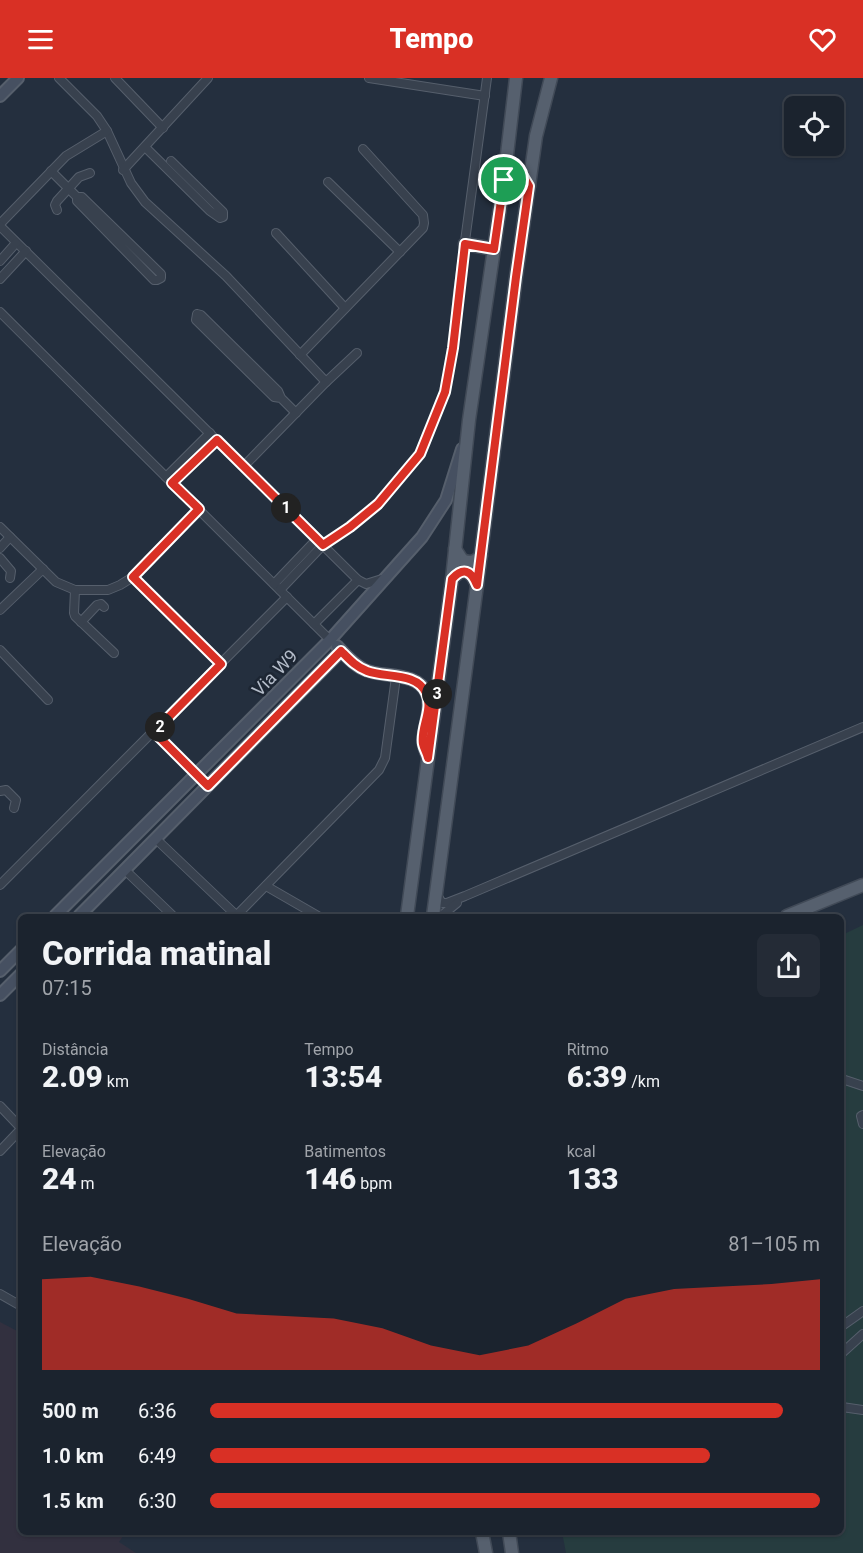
<!DOCTYPE html>
<html lang="pt">
<meta charset="utf-8">
<style>
:root{--surface:#1b232e;--page:#242b36;--text:#f1f3f6;--muted:#a0a4aa;--line:#39404a;--accent:#d93025}
body{margin:0;font-family:Roboto,sans-serif;background:var(--page);color:var(--text);height:100vh;display:flex;flex-direction:column;font-size:22px;white-space:nowrap}
*{box-sizing:border-box;margin:0}
p{font-size:20px;color:var(--muted)}
.icon{flex:none;width:33px;height:33px;fill:none;stroke:currentColor;stroke-width:2;stroke-linecap:round;stroke-linejoin:round}
.map{position:relative;flex:1;overflow:hidden}
.sheet{position:absolute;left:18px;top:836px;width:826px;height:621px;display:flex;flex-direction:column;background:var(--surface);border-radius:9px;box-shadow:0 2px 4px #0004,0 0 0 2px var(--line)}
.sheet>*{flex:none}
.controls{position:absolute;left:784px;top:18px;display:grid;gap:12px}
.controls a{display:grid;place-items:center;width:60px;height:60px;border-radius:9px;background:var(--surface);box-shadow:0 2px 4px #0004,0 0 0 2px var(--line);font-size:30px}
.pin{position:absolute;display:grid;place-items:center;width:51px;height:51px;color:#fff;margin:-26px;border:3px solid #fff;border-radius:50%;box-shadow:0 2px 6px #0007}
.km{position:absolute;width:30px;height:30px;margin:-15px;border-radius:50%;background:#222;color:#fff;font-size:16px;line-height:30px;text-align:center}
.round{display:grid;place-items:center;flex:none;width:63px;height:63px;border-radius:9px;background:var(--page)}
.head{display:flex;align-items:center;justify-content:space-between;height:102px;padding:0 24px}
h1{font-size:33px;font-weight:800;line-height:45px}
.figures{display:grid;grid-template-columns:repeat(3,1fr);gap:9px;height:102px;padding:6px 24px}
.figures div{display:grid;align-content:center}
.figures b{font-size:30px;font-weight:800}
.figures small{font-size:16px;font-weight:400}
.figures p{font-size:16px}
.chart{height:168px;padding:12px 24px}
.chart p{display:flex;justify-content:space-between}
.chart svg{width:100%;height:108px;margin-top:6px;fill:var(--accent);opacity:.7}
ul{padding:0 24px;list-style:none;font-size:20px}
li{display:grid;grid-template-columns:96px 72px 1fr;align-items:center;height:45px}
li i{height:15px;border-radius:8px;background:var(--accent)}
header{display:flex;justify-content:space-between;align-items:center;height:78px;padding:0 24px;background:var(--accent);color:#fff;font-size:27px;font-weight:800}
.map>svg:first-child{display:block}
</style>
<header><svg class="icon" aria-label="menu" viewBox="0 0 24 24"><path d="M4 6h16M4 12h16M4 18h16"/></svg>Tempo<svg class="icon" aria-label="heart" viewBox="0 0 24 24"><path d="M12 20l-8-8c-3-5 5-10 8-4 3-6 11-1 8 4z"/></svg></header>
<div class="map">
<svg width="863" height="1475" viewBox="0 0 863 1475">
<rect width="100%" height="100%" fill="#242f3e"/>
<polygon fill="#32303f" points="0,1244 21,1255 21,1454 126,1454 119,1464 136,1475 0,1475"/>
<polygon fill="#263c3f" points="863,847 863,1475 566,1475 562,1454 842,1454 842,857"/>
<g fill="none" stroke-linecap="round" stroke-linejoin="round">
<g stroke="#565f6c" stroke-width="10">
<g id="street">
<polyline points="59,0 97,38 107,53 131,105 145,124 226,198 326,304"/>
<polyline points="115,0 163,50"/>
<polyline points="369,0 485,18"/>
<polyline points="145,69 210,133 220,140 223,139 223,134 171,83"/>
<polyline points="123,92 208,0"/>
<polyline points="51,93 77,119 77,123 154,202 157,202 161,200 161,196 82,119 77,119"/>
<polyline points="328,104 400,174"/>
<polyline points="57,132 55,127 57,123 79,99 90,95"/>
<polyline points="0,146 66,78 107,53"/>
<polyline points="0,148 358,502 366,506 382,501"/>
<polyline points="276,155 345,230"/>
<polyline points="0,183 16,165"/>
<polyline points="0,201 26,173"/>
<polyline points="0,234 330,562"/>
<polyline points="300,277 423,150 424,145 423,137 363,71"/>
<polyline points="281,320 274,319 196,242 197,236 201,237 278,313 281,320 296,335"/>
<polyline points="244,388 326,304 357,275"/>
<polyline points="166,399 210,355"/>
<polyline points="172,405 217,362"/>
<polyline points="0,449 56,504 75,512 108,512 120,507 133,499 199,431"/>
<polyline points="0,470 10,459"/>
<polyline points="0,480 11,493 10,500"/>
<polyline points="133,499 221,587"/>
<polyline points="274,506 317,461"/>
<polyline points="75,512 74,535 75,538 114,575"/>
<polyline points="280,512 323,467 350,449 379,426 420,376 428,356 445,314 453,270 458,215 487,0"/>
<polyline points="0,532 43,491"/>
<polyline points="81,544 97,527 101,526 104,529"/>
<polyline points="314,546 358,502"/>
<polyline points="0,572 48,622"/>
<polyline points="154,654 208,708"/>
<polyline points="0,713 6,712 16,722 14,730"/>
<polyline points="156,761 237,838"/>
<polyline points="125,792 173,838"/>
<polyline points="0,807 287,519"/>
<polyline points="266,808 318,838"/>
<polyline points="437,817 442,825 447,825 465,818 863,649"/>
<polyline points="236,838 379,692 385,680 396,599"/>
<polyline points="441,838 457,825"/>
<polyline points="842,1001 863,1008"/>
<polyline points="0,1028 21,1050"/>
<polyline points="863,1037 861,1038 863,1046"/>
<polyline points="0,1073 21,1051"/>
<polyline points="0,1216 21,1228"/>
<polyline points="842,1248 863,1233"/>
<polyline points="842,1275 863,1256"/>
<polyline points="842,1329 863,1332"/>
</g>
</g>
<g stroke="#565f6c" stroke-width="14">
<g id="secondary">
<polyline points="0,18 18,0"/>
<path d="M337 568C345 577 354 587 365 592 383 600 418 593 427 616 432 630 424 648 423 662 423 668 426 674 428 679"/>
<polyline points="55,838 330,562 422,459 446,422 462,371"/>
<polyline points="79,838 341,573"/>
<polyline points="0,893 21,872"/>
<polyline points="0,917 21,896"/>
</g>
</g>
<g stroke="#414a57" stroke-width="15">
<g id="primary">
<path d="M504 102C515 91 522 96 529 108"/>
<polyline points="465,166 494,171"/>
<path d="M455 471 462 482C470 485 474 485 481 478"/>
<path d="M452 501C463 489 471 492 477 507"/>
<polyline points="407,838 452,501 469,342 504,102 516,0"/>
<polyline points="433,838 477,507 516,199 536,58 551,0"/>
<polyline points="787,838 863,807"/>
<polyline points="482,1454 486,1475"/>
<polyline points="509,1454 512,1475"/>
</g>
</g>
<use href="#street" stroke="#38414e" stroke-width="8"/>
<use href="#secondary" stroke="#465061" stroke-width="10"/>
<use href="#primary" stroke="#56606e" stroke-width="12"/>
</g>
<g fill="none" stroke-linecap="round" stroke-linejoin="round">
<g stroke="#fff" stroke-width="12">
<path id="route" d="M515 95 523 98 529 108 516 199 477 507C471 492 463 489 452 501L428 680C427 675 424 671 423 666 420 650 434 631 426 615 417 594 385 600 367 593 356 589 349 581 341 573L208 708 154 654 221 586 133 499 199 431 172 405 217 362 323 467 350 449 378 426 420 376 445 314 453 270 465 166 494 171 504 102 510 96Z"/>
</g>
<use href="#route" stroke="#d93025" stroke-width="8"/>
</g>
<g text-anchor="middle" stroke-width="5" stroke-linejoin="round" paint-order="stroke">
<g font-size="18" fill="#b4bcc9" stroke="#1d2633">
<text transform="translate(275 595) rotate(-46)" y="6">Via W9</text>
</g>
</g>
</svg>
<div class="controls">
<a><svg class="icon" aria-label="locate" viewBox="0 0 24 24"><circle cx="12" cy="12" r="6"/><path d="M12 2v4M12 18v4M2 12h4M18 12h4"/></svg></a>
</div>
<div class="pin" style="left:504px;top:102px;background:#1e9e55"><svg class="icon" aria-label="arrive" viewBox="0 0 24 24"><path d="M6 21V4h12l-3 4 3 4H6"/></svg></div>
<b class="km" style="left:286px;top:430px">1</b>
<b class="km" style="left:160px;top:649px">2</b>
<b class="km" style="left:437px;top:616px">3</b>
<section class="sheet">
<div class="head"><div><h1>Corrida matinal</h1><p>07:15</p></div><a class="round"><svg class="icon" aria-label="share" viewBox="0 0 24 24"><path d="M12 15V3M7 8l5-5 5 5M5 13v7h14v-7"/></svg></a></div>
<div class="figures">
<div><p>Distância</p><b>2.09<small> km</small></b></div>
<div><p>Tempo</p><b>13:54</b></div>
<div><p>Ritmo</p><b>6:39<small> /km</small></b></div>
</div>
<div class="figures">
<div><p>Elevação</p><b>24<small> m</small></b></div>
<div><p>Batimentos</p><b>146<small> bpm</small></b></div>
<div><p>kcal</p><b>133</b></div>
</div>
<div class="chart"><p><span>Elevação</span>81–105 m</p>
<svg viewBox="0 0 160 44" preserveAspectRatio="none"><path d="M0 44V7L10 6L20 10L30 15L40 21L50 22L60 23L70 27L80 34L90 38L100 34L110 25L120 15L130 11L140 10L150 9L160 7V44z"/></svg>
</div>
<ul>
<li><b>500 m</b>6:36<i style="width:94%"></i></li>
<li><b>1.0 km</b>6:49<i style="width:82%"></i></li>
<li><b>1.5 km</b>6:30<i style="width:100%"></i></li>
</ul>
</section>
</div>
